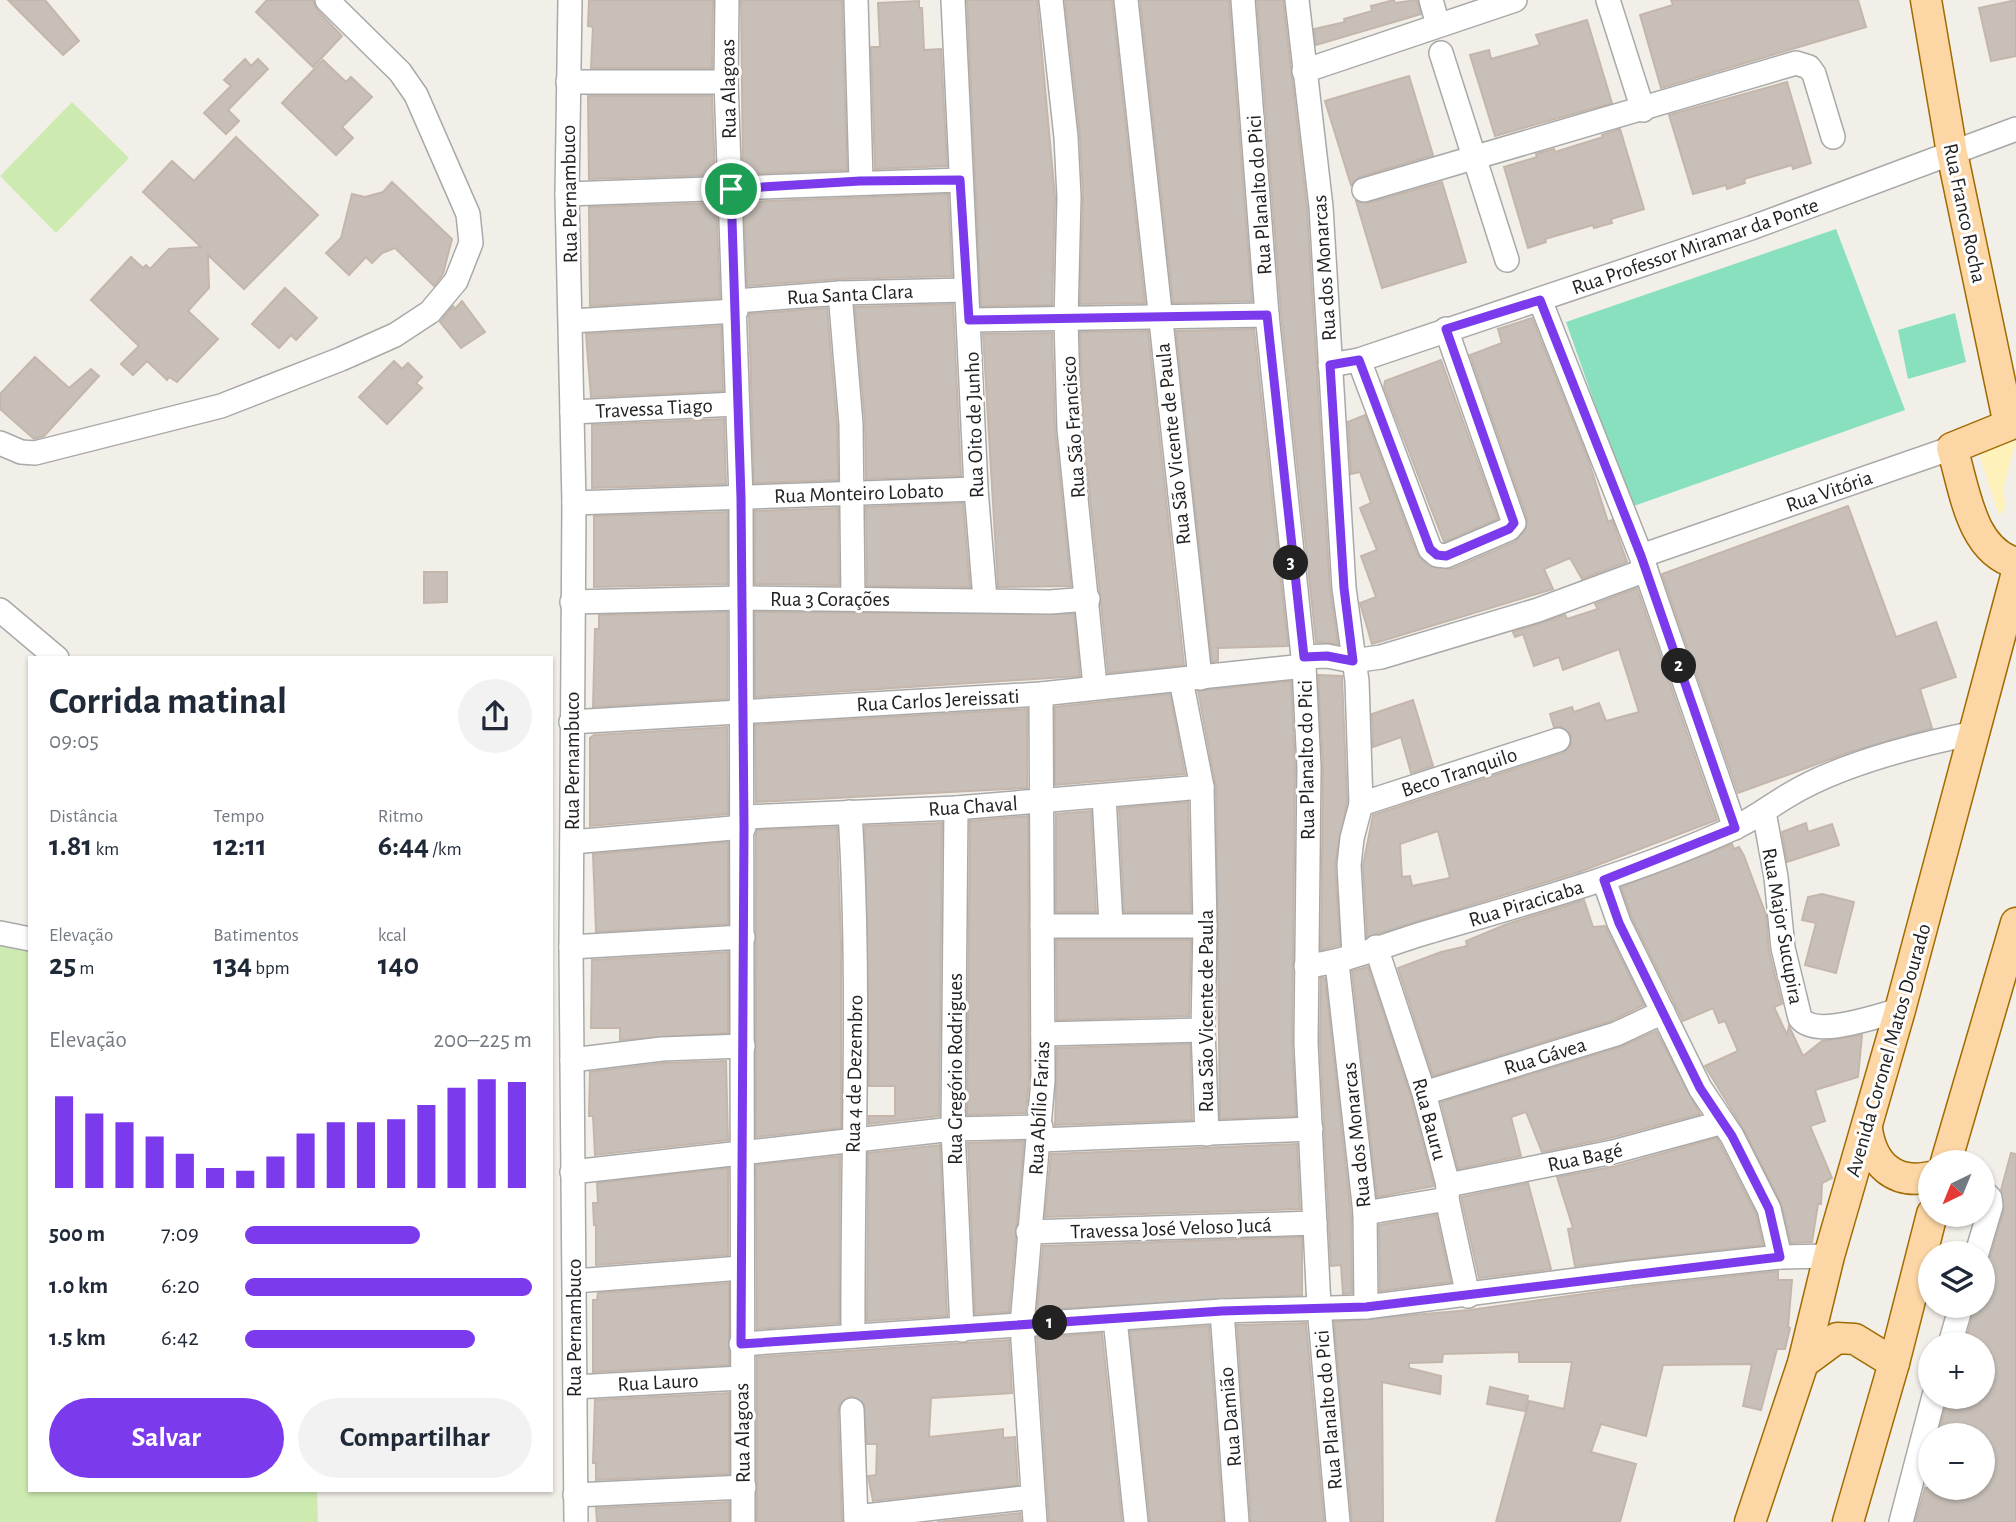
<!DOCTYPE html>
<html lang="pt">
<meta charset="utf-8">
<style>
:root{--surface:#fff;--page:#f2f2f3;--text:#1f2937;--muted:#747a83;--accent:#7c3aed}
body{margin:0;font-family:"Alegreya Sans",sans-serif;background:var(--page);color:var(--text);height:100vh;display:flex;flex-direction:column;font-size:26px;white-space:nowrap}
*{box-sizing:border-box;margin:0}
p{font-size:23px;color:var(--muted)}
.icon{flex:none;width:38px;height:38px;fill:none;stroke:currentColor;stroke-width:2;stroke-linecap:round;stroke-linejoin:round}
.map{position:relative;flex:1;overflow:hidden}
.details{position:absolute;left:28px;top:656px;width:525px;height:836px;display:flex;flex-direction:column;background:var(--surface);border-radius:0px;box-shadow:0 2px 5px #0004}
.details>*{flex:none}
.needle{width:46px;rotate:223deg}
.fabs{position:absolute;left:1918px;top:1150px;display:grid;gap:14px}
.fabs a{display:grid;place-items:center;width:77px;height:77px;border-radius:50%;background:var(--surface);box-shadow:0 2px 5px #0004;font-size:35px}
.pin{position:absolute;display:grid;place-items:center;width:60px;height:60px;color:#fff;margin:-30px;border:4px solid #fff;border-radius:50%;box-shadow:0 2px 7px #0007}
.km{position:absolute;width:35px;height:35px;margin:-18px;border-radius:50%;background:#222;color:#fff;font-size:19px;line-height:35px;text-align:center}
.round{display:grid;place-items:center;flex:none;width:74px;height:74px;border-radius:37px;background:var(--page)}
.summary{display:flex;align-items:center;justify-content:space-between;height:119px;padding:0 21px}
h1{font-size:38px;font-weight:700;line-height:52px}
.metrics{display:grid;grid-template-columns:repeat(3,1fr);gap:10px;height:119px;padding:7px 21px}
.metrics div{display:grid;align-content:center}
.metrics b{font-size:30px;font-weight:700}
.metrics small{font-size:19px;font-weight:400}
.metrics p{font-size:19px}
.chart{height:196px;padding:14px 21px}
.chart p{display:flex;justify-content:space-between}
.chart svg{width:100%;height:126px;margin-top:7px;stroke:var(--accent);stroke-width:6}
.action{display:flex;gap:14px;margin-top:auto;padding:14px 21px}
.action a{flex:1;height:80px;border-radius:42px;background:var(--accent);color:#fff;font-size:28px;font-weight:700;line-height:80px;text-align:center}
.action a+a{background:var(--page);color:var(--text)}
ul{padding:0 21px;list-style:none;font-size:23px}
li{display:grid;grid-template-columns:112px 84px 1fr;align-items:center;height:52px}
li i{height:18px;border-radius:9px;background:var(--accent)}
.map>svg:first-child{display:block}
</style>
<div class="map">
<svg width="2016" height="1522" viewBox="0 0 2016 1522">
<rect width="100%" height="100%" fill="#f2efe9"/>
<g fill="#cdebb0">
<polygon points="72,102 129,158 56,233 0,176"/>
<polygon points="0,945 30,951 30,1491 317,1491 318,1522 0,1522"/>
</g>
<polygon fill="#fff1ba" points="2016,441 2003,489 2006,507 1999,515 1980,457 1984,452"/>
<g fill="#88e0be">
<polygon points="1836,229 1905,410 1631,507 1566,322"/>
<polygon points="1955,313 1966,362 1908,379 1898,330"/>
</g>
<g fill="#c7bfb8" stroke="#c4b6ab" stroke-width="2" fill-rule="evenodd">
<polygon points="8,0 45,0 79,41 63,55"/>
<polygon points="267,0 313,0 317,10 342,36 313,67 256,12"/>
<polygon points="589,0 713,0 712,68 591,68 593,27 588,26"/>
<polygon points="741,0 842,0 847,170 743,174"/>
<polygon points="967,0 1037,0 1055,197 1052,305 981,306"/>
<polygon points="1065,0 1112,0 1145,303 1080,304 1083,197 1080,136"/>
<polygon points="1140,0 1229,0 1252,301 1173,303"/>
<polygon points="1257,0 1283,0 1307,208 1330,589 1338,644 1316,642 1281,314"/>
<polygon points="1394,0 1395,3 1417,0 1421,14 1316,45 1314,29 1345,22 1344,19 1372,11 1371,6"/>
<polygon points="1671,0 1858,0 1866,27 1661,88 1640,15 1673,5"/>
<polygon points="2016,0 2016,56 1991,61 1979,8"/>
<polygon points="919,1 919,8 922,8 924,50 941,49 947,166 875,169 871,47 880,47 878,3"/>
<polygon points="1587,20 1612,103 1495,136 1470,55 1489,50 1491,59 1540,45 1536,35"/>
<polygon points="245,59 251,66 258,59 268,69 228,110 239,121 226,134 204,113 231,86 224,80"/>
<polygon points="323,60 346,82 351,77 372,97 342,127 353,138 336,155 282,103"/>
<polygon points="1409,76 1433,155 1360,177 1351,185 1325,101"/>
<polygon points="1787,82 1811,163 1793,169 1792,165 1744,179 1745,183 1727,189 1726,185 1693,194 1669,115"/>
<polygon points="588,96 712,96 715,175 589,179"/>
<polygon points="1620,129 1644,209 1611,219 1612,223 1594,228 1593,225 1545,239 1546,242 1528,248 1504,167 1537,157 1536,154 1554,149 1555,152 1603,137 1602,135"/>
<polygon points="236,137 318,215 244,289 208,255 209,288 188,311 218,339 177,382 169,377 167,380 147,361 133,375 121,364 139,346 91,300 131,257 143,268 146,265 150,269 169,249 201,247 143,192 172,161 194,181"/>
<polygon points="392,182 452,239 443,274 434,286 395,248 382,253 372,263 366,257 349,275 326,253 341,238 352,194 365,197 383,192"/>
<polygon points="1442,182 1466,262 1382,288 1356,201 1368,203"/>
<polygon points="948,194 952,276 840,279 747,286 744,202"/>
<polygon points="716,203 720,298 590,306 589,207"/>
<polygon points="285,288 317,318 296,340 291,335 279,348 252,324"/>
<polygon points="462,301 485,332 461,348 440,322 453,306 455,309"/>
<polygon points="953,304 961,476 866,479 865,423 855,307"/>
<polygon points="827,308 837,425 838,480 754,483 749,314"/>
<polygon points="1532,318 1588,459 1608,522 1612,520 1627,562 1582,579 1570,558 1544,569 1553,589 1372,644 1360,603 1376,597 1361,556 1377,550 1360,508 1371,503 1360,472 1351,474 1348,422 1365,415 1417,554 1428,566 1452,569 1515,542 1525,531 1527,518 1470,355 1502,343 1498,329"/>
<polygon points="721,326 723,391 591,397 586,334"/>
<polygon points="1254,329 1288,646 1218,648 1218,661 1212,662 1176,331"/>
<polygon points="1148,331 1184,665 1108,673 1083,428 1080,332"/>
<polygon points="1052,333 1055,430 1071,586 998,587 983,334"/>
<polygon points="35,357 69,388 91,369 99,376 44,436 34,439 0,409 0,394"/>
<polygon points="1441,360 1498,519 1444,542 1384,387 1385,381"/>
<polygon points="394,361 402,369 408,363 422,377 416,383 422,388 387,424 359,397"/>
<polygon points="724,419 726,484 592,488 592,425"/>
<polygon points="963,503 970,587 867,586 866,507"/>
<polygon points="1848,506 1896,637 1936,622 1956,677 1920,689 1932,728 1850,752 1738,793 1662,574"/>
<polygon points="838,508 839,585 755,584 755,511"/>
<polygon points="727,512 727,584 594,587 594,516"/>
<polygon points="424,572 447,572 447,602 424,603"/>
<path d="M1637 588 1717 820 1579 872 1367 937 1363 865 1373 815 1563 753 1571 744V735L1562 727H1554L1550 714 1572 707 1574 712 1599 703 1606 721 1639 712 1619 649 1563 670 1559 657 1534 666 1523 634 1515 637 1513 632 1565 615 1567 619 1598 609 1595 604ZM1438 831 1450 878 1412 886 1410 876 1402 877 1400 844Z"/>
<polygon points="727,612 727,699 593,707 595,629 599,629 599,615"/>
<polygon points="755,612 1074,614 1080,676 755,697"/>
<polygon points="1318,675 1342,676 1347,802 1335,864 1340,945 1321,950 1323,767"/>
<polygon points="1291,681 1295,767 1292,1044 1296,1116 1220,1119 1216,787 1198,691"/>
<polygon points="1170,694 1185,774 1055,785 1055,707"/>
<polygon points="1413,700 1433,766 1411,773 1401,737 1373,747 1372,714"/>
<polygon points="1027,709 1027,788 756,802 755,725"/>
<polygon points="727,727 728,814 590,826 590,738 594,735"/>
<polygon points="1188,802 1191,912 1124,912 1119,808"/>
<polygon points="1091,811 1096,912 1056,912 1056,814"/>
<polygon points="1028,816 1029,1079 1026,1113 967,1115 970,821"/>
<polygon points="942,823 939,1116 869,1124 869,1116 895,1116 895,1086 869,1086 865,826"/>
<polygon points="1806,823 1808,832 1832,824 1839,845 1787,862 1782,832"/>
<polygon points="837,827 841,943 841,1128 756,1137 756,834 757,830"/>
<polygon points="728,842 728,924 596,932 593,854"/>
<polygon points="1732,844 1734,849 1739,847 1744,856 1766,915 1769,951 1782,1004 1774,1007 1787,1035 1789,1026 1803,1056 1822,1041 1862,1035 1858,1077 1815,1090 1825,1121 1810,1126 1832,1178 1822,1183 1821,1204 1818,1204 1812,1242 1808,1242 1791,1243 1781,1203 1744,1130 1705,1066 1738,1051 1725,1021 1719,1023 1713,1008 1683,1021 1632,918 1621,887"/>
<polygon points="1822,894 1854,902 1836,973 1805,965 1816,923 1802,920 1808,897"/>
<polygon points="1584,900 1593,927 1605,926 1644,1005 1611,1021 1433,1076 1398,968 1441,952 1467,946 1466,941 1507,924"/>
<polygon points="1056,940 1191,940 1189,1016 1057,1020"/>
<polygon points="728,952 728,1033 620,1040 620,1028 591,1028 592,960"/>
<polygon points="1368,967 1411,1097 1434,1186 1377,1197 1352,971"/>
<polygon points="1321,978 1325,978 1351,1214 1352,1293 1343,1294 1341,1265 1331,1266 1320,1043"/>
<polygon points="1656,1031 1700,1114 1610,1138 1542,1152 1526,1112 1511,1117 1521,1156 1458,1169 1441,1102 1620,1047"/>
<polygon points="1190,1044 1192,1120 1055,1125 1057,1048"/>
<polygon points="726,1061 728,1140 595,1155 593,1116 589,1116 590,1072 663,1063"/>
<polygon points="1717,1138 1756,1214 1763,1245 1575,1266 1568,1229 1573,1228 1557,1177 1617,1166"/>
<polygon points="1024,1141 1009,1312 975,1314 968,1143"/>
<polygon points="1297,1144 1300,1209 1045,1217 1051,1154"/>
<polygon points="940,1145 947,1316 867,1321 868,1153"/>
<polygon points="2011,1153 2016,1154 2016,1522 1915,1522 1925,1488 1983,1488 1983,1435 1938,1435 1948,1396 1983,1396 1983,1344 1965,1344 1975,1306 1983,1306 1983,1265 1990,1257 2004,1210 2001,1190"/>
<polygon points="840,1156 839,1323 757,1329 756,1165"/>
<polygon points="728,1168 728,1255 596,1265 596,1225 594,1225 593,1203 598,1203 597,1183"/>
<polygon points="1528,1183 1551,1269 1479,1278 1461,1197"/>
<polygon points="1436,1215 1451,1282 1380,1291 1379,1225"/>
<polygon points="1302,1237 1302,1295 1037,1310 1043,1246"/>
<polygon points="1778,1271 1778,1280 1792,1280 1788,1327 1790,1328 1785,1349 1777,1349 1761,1410 1743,1406 1752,1364 1663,1365 1646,1436 1601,1424 1591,1452 1636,1464 1620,1522 1496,1522 1529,1401 1564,1409 1572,1362 1519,1362 1519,1352 1443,1354 1442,1362 1409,1363 1409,1368 1441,1376 1440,1394 1382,1382 1383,1522 1352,1522 1334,1322 1470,1310 1633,1287"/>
<polygon points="729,1283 729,1365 593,1372 593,1300 597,1300 598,1293"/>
<polygon points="1306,1323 1324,1522 1251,1522 1237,1325"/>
<polygon points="1209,1326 1223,1522 1150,1522 1130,1331"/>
<polygon points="1102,1333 1122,1522 1049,1522 1037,1338"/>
<polygon points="1009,1340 1012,1393 931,1398 929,1437 1003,1429 1003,1438 1015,1437 1018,1485 873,1501 868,1476 876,1475 877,1444 867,1444 864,1403 851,1396 840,1403 838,1410 842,1522 757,1522 757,1357"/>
<polygon points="1490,1387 1528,1396 1525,1411 1487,1404"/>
<polygon points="729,1393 729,1474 596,1480 596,1463 593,1463 595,1400"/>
<polygon points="729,1502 729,1522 597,1522 596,1508"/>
<polygon points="1020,1513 1021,1522 937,1522"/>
</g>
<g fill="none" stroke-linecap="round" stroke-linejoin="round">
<g stroke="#a9a9a9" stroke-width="26">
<g id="minor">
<polyline points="570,0 567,194 574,503 571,947 576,1522"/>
<polyline points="727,0 726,82 741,498 743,1522"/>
<polyline points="856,0 861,181"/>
<polyline points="953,0 976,489 985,599"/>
<polyline points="1051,0 1066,137 1069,197 1066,320 1069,429 1095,686"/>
<polyline points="1126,0 1200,678"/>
<polyline points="1243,0 1267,315 1304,666 1309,767 1306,1043 1319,1307 1338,1522"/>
<polyline points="1297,0 1321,207 1344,588 1357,681 1361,804 1352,838 1349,865 1354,954"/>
<polyline points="1431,0 1438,25"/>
<polyline points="1608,0 1643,110"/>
<polyline points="1441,53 1507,260"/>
<polyline points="1304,71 1515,0"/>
<polyline points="568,82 726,82"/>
<polyline points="1364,190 1796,63 1809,67 1814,74 1833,137"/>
<polyline points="567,194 960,180"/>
<polyline points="840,293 851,424 853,599"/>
<polyline points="1540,300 1641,556 1735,828"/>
<polyline points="736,301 840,293 965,290"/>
<polyline points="969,320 1267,315"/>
<polyline points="572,321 736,311"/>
<polyline points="1359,360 1430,549 1437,555 1446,556 1509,529 1514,523 1446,329"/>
<polyline points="1330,365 1359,360 1751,228 2016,129"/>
<polyline points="572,412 736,404"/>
<polyline points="0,443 21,452 35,453 221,406 341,359 395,335 430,312 456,281 471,243 468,214 416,95 400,72 327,0"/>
<polyline points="574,503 976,489"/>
<polyline points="1641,556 1952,448"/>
<polyline points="572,602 742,598 1050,602 1088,599"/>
<polyline points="0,610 57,658"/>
<polyline points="1304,657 1327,656 1353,661 1381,657 1538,610 1646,570"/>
<polyline points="1181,680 1202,787 1205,926 1203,1030 1207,1134"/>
<polyline points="571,722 1041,694 1304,666"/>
<polyline points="1104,796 1111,925"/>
<polyline points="1361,804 1558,740"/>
<polyline points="956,808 953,1129 962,1330"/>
<path d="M850 812C861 987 852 1161 853 1336"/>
<path d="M1764 812 1776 877 1783 948 1800 1018C1816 1039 1876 1016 1900 1010"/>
<polyline points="744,817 956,808 1202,787"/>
<polyline points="572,842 744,827"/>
<polyline points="1604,880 1619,923 1700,1088 1732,1136 1769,1209 1780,1257"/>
<polyline points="1042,926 1205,926"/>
<polyline points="0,933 30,939"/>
<polyline points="571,947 743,937"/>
<polyline points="1376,947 1424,1093 1448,1185 1447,1199 1468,1296"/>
<polyline points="1337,963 1365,1213 1366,1307"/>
<path d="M1306 966C1347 962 1387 944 1428 932 1531 902 1636 873 1734 828 1754 819 1770 806 1789 795 1840 764 1916 745 1974 733"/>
<polyline points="1043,1034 1203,1030"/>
<polyline points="572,1060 662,1049 743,1046"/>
<polyline points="1424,1093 1616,1034 1663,1012"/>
<polyline points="1040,1140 1311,1129"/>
<polyline points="572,1172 953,1129 1041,1127"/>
<polyline points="1448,1185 1613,1152 1720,1123"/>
<polyline points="1365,1213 1447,1199"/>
<polyline points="1028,1232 1315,1223"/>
<polyline points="1977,1253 1991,1206 1990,1198 1983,1191"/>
<polyline points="575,1281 741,1268"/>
<polyline points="1222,1311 1237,1522"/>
<polyline points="1115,1319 1136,1522"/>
<polyline points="741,1344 1222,1311 1366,1307 1631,1273 1780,1257 1829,1256"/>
<polyline points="1950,1344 1961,1306"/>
<polyline points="575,1387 741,1378"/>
<polyline points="852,1410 856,1522"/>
<polyline points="575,1495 744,1487"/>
<polyline points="856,1517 1033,1497"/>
<polyline points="1035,1522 1022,1325 1043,1080 1041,694"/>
<polyline points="1901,1522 1934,1396"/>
</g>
</g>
<g stroke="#a06b00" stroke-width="33">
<g id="major">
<path d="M1926 0 1952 153 2009 425 1952 448C1965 489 1970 550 2016 563"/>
<path d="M1867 1129C1872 1164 1894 1185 1930 1177"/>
<polyline points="1946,1162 2016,923"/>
<polyline points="1803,1363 1837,1338 1855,1339 1894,1363"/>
<polyline points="1750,1522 1803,1363 1829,1256 1900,1010 2016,576"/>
<polyline points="1848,1522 1894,1363 1932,1214"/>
</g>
</g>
<use href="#minor" stroke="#fff" stroke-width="23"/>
<use href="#major" stroke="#fcd6a4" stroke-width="30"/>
</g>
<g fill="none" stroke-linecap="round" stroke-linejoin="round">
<g stroke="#fff" stroke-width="14">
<polygon id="route" points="960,180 969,320 1267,315 1304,657 1327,656 1353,661 1344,588 1330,365 1359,360 1430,549 1437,555 1446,556 1509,529 1514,523 1446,329 1540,300 1641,556 1735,828 1604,880 1619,923 1700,1088 1732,1136 1769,1209 1780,1257 1366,1307 1222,1311 741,1344 744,827 741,498 731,189 860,181"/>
</g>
<use href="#route" stroke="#7c3aed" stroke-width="9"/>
</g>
<g text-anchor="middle" stroke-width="6" stroke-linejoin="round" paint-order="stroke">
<g font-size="21" fill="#222" stroke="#fff">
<text transform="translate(728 89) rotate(-91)" y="7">Rua Alagoas</text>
<text transform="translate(569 194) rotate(-91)" y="7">Rua Pernambuco</text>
<text transform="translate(1259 195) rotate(-94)" y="7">Rua Planalto do Pici</text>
<text transform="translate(1965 213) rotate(78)" y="7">Rua Franco Rocha</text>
<text transform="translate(1695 246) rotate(-19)" y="7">Rua Professor Miramar da Ponte</text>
<text transform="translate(1324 268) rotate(-94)" y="7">Rua dos Monarcas</text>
<text transform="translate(850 294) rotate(-3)" y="7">Rua Santa Clara</text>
<text transform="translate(654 408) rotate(-3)" y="7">Travessa Tiago</text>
<text transform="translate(974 425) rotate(-92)" y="7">Rua Oito de Junho</text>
<text transform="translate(1073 427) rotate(-94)" y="7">Rua São Francisco</text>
<text transform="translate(1173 444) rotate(-96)" y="7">Rua São Vicente de Paula</text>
<text transform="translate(1829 491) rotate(-19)" y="7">Rua Vitória</text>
<text transform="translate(859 493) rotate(-2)" y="7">Rua Monteiro Lobato</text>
<text x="830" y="606">Rua 3 Corações</text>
<text transform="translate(938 700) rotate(-3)" y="7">Rua Carlos Jereissati</text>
<text transform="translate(1306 760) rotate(-91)" y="7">Rua Planalto do Pici</text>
<text transform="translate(572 761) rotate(-90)" y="7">Rua Pernambuco</text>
<text transform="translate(1459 772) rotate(-18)" y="7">Beco Tranquilo</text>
<text transform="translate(973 806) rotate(-4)" y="7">Rua Chaval</text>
<text transform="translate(1526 903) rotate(-17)" y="7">Rua Piracicaba</text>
<text transform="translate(1783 926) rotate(80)" y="7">Rua Major Sucupira</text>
<text transform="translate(1206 1011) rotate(-90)" y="7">Rua São Vicente de Paula</text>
<text transform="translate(1888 1050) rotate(-74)" y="7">Avenida Coronel Matos Dourado</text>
<text transform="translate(1545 1056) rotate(-17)" y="7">Rua Gávea</text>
<text transform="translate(955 1069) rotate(-90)" y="7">Rua Gregório Rodrigues</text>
<text transform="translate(854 1074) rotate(-89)" y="7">Rua 4 de Dezembro</text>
<text transform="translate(1039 1108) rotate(-87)" y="7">Rua Abílio Farias</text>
<text transform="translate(1430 1119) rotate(75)" y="7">Rua Bauru</text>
<text transform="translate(1356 1135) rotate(-96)" y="7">Rua dos Monarcas</text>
<text transform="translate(1585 1157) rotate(-12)" y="7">Rua Bagé</text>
<text transform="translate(1171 1228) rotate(-2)" y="7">Travessa José Veloso Jucá</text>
<text transform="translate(574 1328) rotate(-90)" y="7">Rua Pernambuco</text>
<text transform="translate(658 1382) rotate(-3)" y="7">Rua Lauro</text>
<text transform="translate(1328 1410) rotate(-95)" y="7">Rua Planalto do Pici</text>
<text transform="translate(1230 1417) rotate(-95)" y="7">Rua Damião</text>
<text transform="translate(742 1433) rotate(-91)" y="7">Rua Alagoas</text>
</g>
</g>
</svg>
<div class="fabs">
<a><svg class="needle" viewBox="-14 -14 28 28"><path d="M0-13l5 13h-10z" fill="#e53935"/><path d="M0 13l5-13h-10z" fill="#747a83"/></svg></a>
<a><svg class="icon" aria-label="layers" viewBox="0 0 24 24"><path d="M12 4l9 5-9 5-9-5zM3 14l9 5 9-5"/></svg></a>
<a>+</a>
<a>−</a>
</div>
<div class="pin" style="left:731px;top:189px;background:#1e9e55"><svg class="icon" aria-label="arrive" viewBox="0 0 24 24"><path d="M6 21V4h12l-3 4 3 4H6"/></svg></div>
<b class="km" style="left:1050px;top:1323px">1</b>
<b class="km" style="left:1679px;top:666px">2</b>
<b class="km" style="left:1291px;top:563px">3</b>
<section class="details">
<div class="summary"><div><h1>Corrida matinal</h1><p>09:05</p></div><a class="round"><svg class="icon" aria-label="share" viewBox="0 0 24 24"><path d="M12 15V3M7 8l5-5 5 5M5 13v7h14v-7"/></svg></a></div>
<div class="metrics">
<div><p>Distância</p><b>1.81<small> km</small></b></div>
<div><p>Tempo</p><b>12:11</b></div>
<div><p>Ritmo</p><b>6:44<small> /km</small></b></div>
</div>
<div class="metrics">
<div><p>Elevação</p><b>25<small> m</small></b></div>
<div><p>Batimentos</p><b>134<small> bpm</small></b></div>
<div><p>kcal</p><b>140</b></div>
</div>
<div class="chart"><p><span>Elevação</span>200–225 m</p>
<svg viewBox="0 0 160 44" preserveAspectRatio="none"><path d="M5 44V12M15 44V18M25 44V21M35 44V26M45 44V32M55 44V37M65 44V38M75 44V33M85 44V25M95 44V21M105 44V21M115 44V20M125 44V15M135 44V9M145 44V6M155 44V7"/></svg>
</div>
<ul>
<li><b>500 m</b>7:09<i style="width:61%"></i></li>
<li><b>1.0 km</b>6:20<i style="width:100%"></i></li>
<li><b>1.5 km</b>6:42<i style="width:80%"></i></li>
</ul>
<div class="action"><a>Salvar</a><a>Compartilhar</a></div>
</section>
</div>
